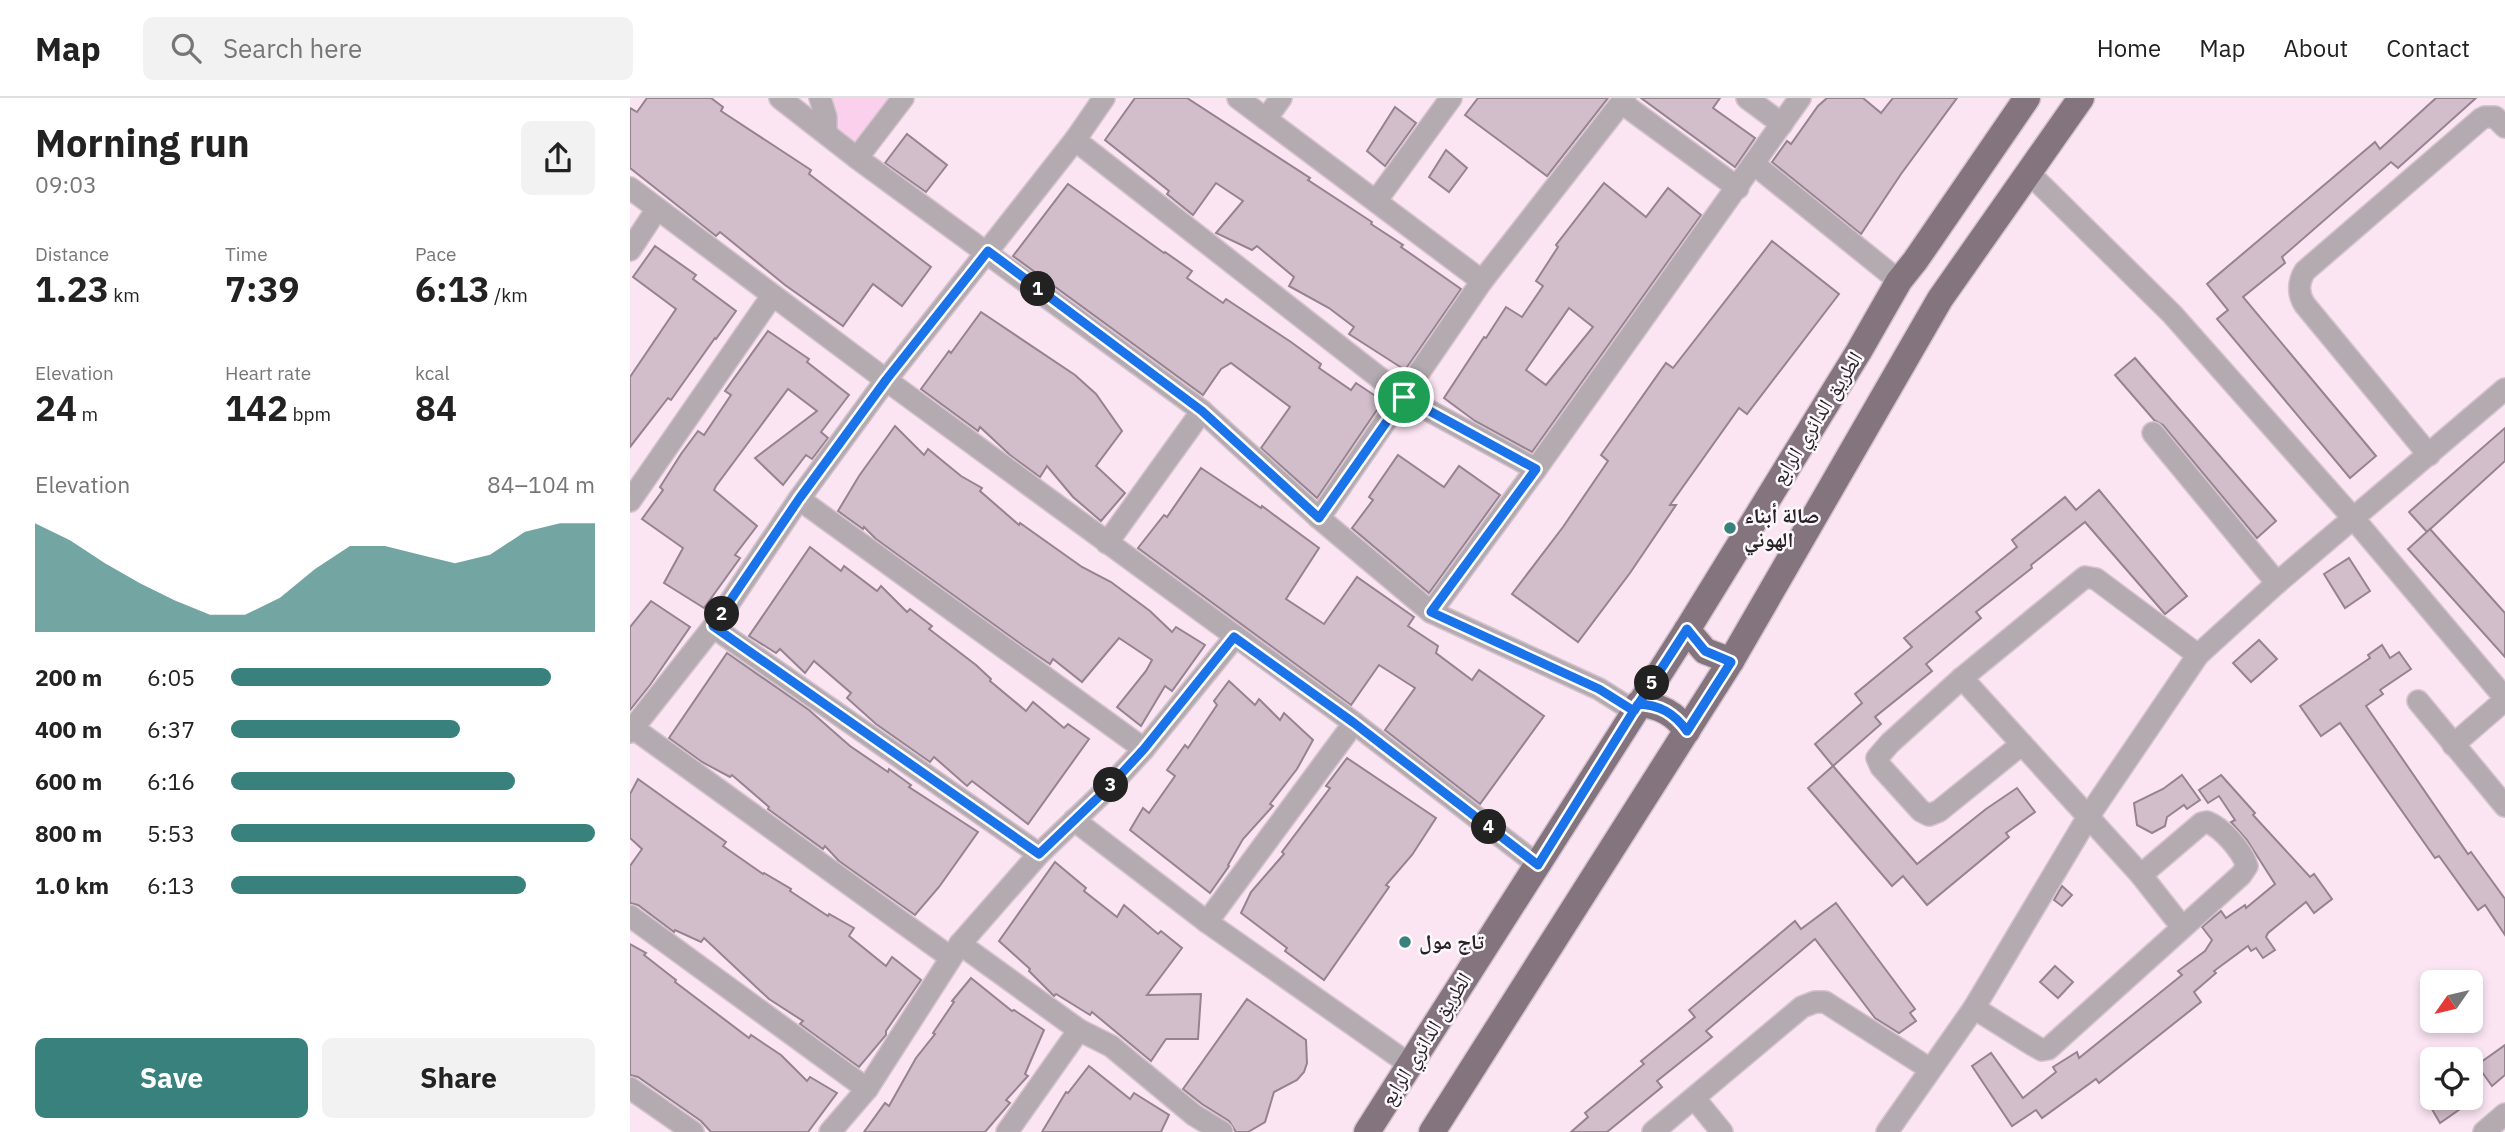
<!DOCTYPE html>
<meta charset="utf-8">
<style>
:root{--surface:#fff;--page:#f2f2f2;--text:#222;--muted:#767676;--line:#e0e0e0;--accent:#39817c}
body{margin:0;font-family:"IBM Plex Sans","Noto Naskh Arabic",sans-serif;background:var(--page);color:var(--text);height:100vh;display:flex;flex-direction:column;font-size:26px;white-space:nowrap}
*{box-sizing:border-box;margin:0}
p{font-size:23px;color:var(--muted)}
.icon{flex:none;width:38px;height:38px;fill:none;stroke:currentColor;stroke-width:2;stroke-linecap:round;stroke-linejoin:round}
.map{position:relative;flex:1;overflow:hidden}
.sheet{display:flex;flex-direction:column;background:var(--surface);width:630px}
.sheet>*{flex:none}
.needle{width:46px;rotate:236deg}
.buttons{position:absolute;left:1790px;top:872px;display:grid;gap:14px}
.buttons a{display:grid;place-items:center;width:63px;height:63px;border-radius:10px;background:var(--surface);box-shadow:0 4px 10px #0003;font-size:35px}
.pin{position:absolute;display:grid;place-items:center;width:60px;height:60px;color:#fff;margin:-30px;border:4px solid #fff;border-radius:50%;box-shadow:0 2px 7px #0007}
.km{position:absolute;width:35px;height:35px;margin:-18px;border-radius:50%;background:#222;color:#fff;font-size:19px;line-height:35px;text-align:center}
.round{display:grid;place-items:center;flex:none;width:74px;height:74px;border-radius:10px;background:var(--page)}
.head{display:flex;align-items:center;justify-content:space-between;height:119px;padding:0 35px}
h1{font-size:38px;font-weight:700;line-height:52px}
.stats{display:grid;grid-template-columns:repeat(3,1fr);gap:10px;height:119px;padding:7px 35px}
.stats div{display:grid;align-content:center}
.stats b{font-size:35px;font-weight:700}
.stats small{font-size:19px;font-weight:400}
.stats p{font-size:19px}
.chart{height:196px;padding:14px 35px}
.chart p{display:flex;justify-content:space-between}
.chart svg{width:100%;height:126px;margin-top:7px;fill:var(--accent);opacity:.7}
.cta{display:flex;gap:14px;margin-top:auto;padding:14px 35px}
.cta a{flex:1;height:80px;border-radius:10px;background:var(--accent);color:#fff;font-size:28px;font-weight:700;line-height:80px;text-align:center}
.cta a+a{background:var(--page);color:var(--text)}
ul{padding:0 35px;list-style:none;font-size:23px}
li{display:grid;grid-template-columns:112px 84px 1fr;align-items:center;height:52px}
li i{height:18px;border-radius:9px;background:var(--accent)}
header{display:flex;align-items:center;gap:42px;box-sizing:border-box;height:98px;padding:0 35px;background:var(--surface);border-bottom:2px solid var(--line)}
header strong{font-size:33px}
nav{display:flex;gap:38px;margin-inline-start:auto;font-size:24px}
.search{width:490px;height:63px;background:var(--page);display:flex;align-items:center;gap:18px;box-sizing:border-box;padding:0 24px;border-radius:10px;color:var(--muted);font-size:26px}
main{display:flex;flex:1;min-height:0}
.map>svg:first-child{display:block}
</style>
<header>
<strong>Map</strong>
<div class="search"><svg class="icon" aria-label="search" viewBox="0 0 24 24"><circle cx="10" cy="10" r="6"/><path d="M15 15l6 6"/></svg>Search here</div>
<nav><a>Home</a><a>Map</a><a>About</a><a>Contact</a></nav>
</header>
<main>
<section class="sheet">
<div class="head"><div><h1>Morning run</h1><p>09:03</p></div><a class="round"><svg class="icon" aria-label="share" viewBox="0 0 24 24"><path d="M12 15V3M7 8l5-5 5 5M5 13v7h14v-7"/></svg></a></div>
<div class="stats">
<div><p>Distance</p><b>1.23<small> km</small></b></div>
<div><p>Time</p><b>7:39</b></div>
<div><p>Pace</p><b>6:13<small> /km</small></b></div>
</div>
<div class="stats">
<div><p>Elevation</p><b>24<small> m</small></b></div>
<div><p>Heart rate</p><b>142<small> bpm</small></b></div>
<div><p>kcal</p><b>84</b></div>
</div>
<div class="chart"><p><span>Elevation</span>84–104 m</p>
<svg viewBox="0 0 160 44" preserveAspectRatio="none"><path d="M0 44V6L10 12L20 20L30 27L40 33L50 38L60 38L70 32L80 22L90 14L100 14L110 17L120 20L130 17L140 9L150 6L160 6V44z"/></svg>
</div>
<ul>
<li><b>200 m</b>6:05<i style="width:88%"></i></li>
<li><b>400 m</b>6:37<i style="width:63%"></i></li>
<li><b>600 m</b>6:16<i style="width:78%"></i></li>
<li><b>800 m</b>5:53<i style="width:100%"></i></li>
<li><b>1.0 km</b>6:13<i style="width:81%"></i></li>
</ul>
<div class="cta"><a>Save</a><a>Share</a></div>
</section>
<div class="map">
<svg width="1875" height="1034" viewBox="0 0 1875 1034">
<rect width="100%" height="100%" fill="#fbe5f3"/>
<polygon fill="#fbd0ec" points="190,0 259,0 248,13 243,28 228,48 197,30"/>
<g fill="#d2bdca" stroke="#96838f" stroke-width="2" fill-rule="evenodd">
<polygon points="17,0 81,0 93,9 91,13 181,72 179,76 301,169 272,208 243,186 213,228 155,187 90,134 86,138 0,70 0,10 7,14"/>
<polygon points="505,0 557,0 680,80 678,82 742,124 741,126 773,147 771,149 831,191 775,272 719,236 724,229 699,210 659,188 664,179 627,148 622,152 586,135 613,103 586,85 563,117 537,96 539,93 475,42"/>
<polygon points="848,0 978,0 917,78 835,17"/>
<polygon points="1011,0 1090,0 1083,10 1125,40 1105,69"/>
<polygon points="1197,0 1233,0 1251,15 1263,0 1327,0 1271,76 1231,136 1142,64 1157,43 1161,46 1188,8"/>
<polygon points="1806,0 1846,0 1768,70 1761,64 1652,159 1655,165 1613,199 1746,358 1720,380 1587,221 1598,212 1577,186 1745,44 1750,51"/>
<polygon points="765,9 786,25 755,68 737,53"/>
<polygon points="277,36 317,67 296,94 255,65"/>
<polygon points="816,52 837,70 819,94 799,79"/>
<path d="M974 85 1016 119 1038 90 1071 117 902 354 845 323 814 300 854 239 856 240 876 209 892 219 913 188 906 183 928 149 926 147ZM939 210 963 229 916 287 896 272Z"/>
<polygon points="438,86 534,155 535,154 562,173 557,180 593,205 596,201 661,244 691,266 689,270 721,292 726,285 753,303 687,400 631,350 660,309 601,265 591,271 573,297 383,158"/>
<polygon points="1142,143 1209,196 1117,316 1109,310 1040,407 1046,407 1000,475 948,544 882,496 933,429 978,363 971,357 1036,265 1043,270"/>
<polygon points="25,148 66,177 63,181 106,213 86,241 85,240 41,302 38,300 0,349 0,279 46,211 3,179"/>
<polygon points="351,214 445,277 466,296 492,333 466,368 495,395 471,423 443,399 417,368 410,379 380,357 350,329 348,333 291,291 319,253 321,255"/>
<polygon points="138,233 179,261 177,264 219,297 191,334 198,340 182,361 176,357 153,387 125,360 187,313 158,291 86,388 84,392 127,428 105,457 110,460 74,510 34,485 53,450 12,421 33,392 30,389 51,356 68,333 74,337 101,297 95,293"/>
<polygon points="1505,260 1646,423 1627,440 1533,327 1524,322 1485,277"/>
<polygon points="265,328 294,357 298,351 331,378 352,390 350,393 389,427 390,425 452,469 481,484 520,513 542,534 546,529 575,547 542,593 535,588 511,628 487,609 516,573 522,562 489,540 452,584 423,561 420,566 395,549 246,441 234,429 233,431 208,413 229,378"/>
<polygon points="1875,330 1875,363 1797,434 1779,414"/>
<polygon points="768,357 814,389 829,368 870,397 799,495 722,430 743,402 739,399"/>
<polygon points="571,370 631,410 632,408 689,450 656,501 694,526 727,479 784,519 778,528 808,548 806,555 842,582 849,572 914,618 850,706 755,632 785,590 749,567 721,607 508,450 534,417 537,419"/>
<polygon points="1469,392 1557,498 1535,516 1455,424 1401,467 1402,470 1346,514 1351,520 1296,566 1302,573 1245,619 1251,626 1203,668 1185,646 1232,605 1225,596 1282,549 1274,540 1387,449 1382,442 1435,399 1446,412"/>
<polygon points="1800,431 1875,515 1875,559 1778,451"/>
<polygon points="180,449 211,473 214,468 247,493 251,488 277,514 280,511 302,528 299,531 346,567 361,581 360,583 396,613 403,604 434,630 438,626 459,641 398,726 342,683 337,688 304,659 300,664 246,626 217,600 221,595 184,563 175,575 150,551 146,555 119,538"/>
<polygon points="1719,460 1740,493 1715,510 1694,476"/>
<polygon points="21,503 60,529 20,587 0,612 0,529"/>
<polygon points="1629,542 1647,561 1621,584 1603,565"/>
<polygon points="1752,547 1760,560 1769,554 1781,571 1750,592 1753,596 1736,608 1838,756 1841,754 1875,801 1875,837 1855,807 1848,812 1809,758 1805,760 1710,625 1691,638 1670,608 1740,560 1738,557"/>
<polygon points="97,555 179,612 220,648 258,674 259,671 281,687 279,689 348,734 309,789 285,817 209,763 195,748 193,751 138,711 139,709 102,677 100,679 72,664 39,640"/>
<polygon points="599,583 625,607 629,601 650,622 654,615 683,642 667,671 640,706 643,708 613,741 598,767 599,768 580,795 500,732 513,710 519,715 545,678 537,672 555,647 558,650 587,607 584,603"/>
<polygon points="717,660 806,720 782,757 756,787 759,789 694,882 655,853 657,850 611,815 621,794 654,756 652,754 700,690 696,688"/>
<polygon points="1203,668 1287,766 1356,711 1387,690 1405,714 1376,735 1379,739 1297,807 1273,778 1262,788 1178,690"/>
<polygon points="1552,677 1570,702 1557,711 1554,707 1537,719 1535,728 1522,735 1507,727 1504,705 1533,691"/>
<polygon points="1591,677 1625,715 1623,717 1680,779 1684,776 1702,801 1684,815 1676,804 1638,835 1636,839 1645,852 1633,860 1626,850 1621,853 1618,848 1584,873 1586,875 1564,894 1571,904 1469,985 1466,981 1412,1020 1406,1012 1382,1028 1342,968 1361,955 1393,1000 1426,974 1423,969 1447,954 1449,960 1552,877 1548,873 1575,853 1582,842 1572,829 1591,813 1596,820 1615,807 1616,810 1645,786 1617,742 1601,724 1605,722 1589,698 1578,705 1569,692"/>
<polygon points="8,681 96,744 93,748 133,776 134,775 161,791 160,793 198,818 199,816 224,830 219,838 256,868 262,859 291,882 256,933 256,937 229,969 170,926 173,923 139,901 74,840 71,844 45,832 44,834 8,807 0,805 0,768 12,751 0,740 0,696"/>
<polygon points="425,764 456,790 454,793 487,819 494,807 528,836 531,833 552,850 517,897 571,896 568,941 536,941 521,963 462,914 460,917 426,896 424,898 399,873 400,871 369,843"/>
<polygon points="1432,788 1442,797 1432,808 1424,802"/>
<polygon points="1206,805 1285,911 1280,915 1286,923 1269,935 1245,920 1185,841 1076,933 1082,939 1027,983 1032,989 977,1034 941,1034 958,1019 955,1015 1014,966 1011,963 1065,919 1059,912 1165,823 1171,831"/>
<polygon points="0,846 16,855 14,857 46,882 45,884 119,940 121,937 151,957 177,983 180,979 207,995 178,1034 81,1034 71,1023 8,979 0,977"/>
<polygon points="1425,868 1443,884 1428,900 1410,884"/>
<polygon points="341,880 382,913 384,912 414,932 395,976 398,978 376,1002 380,1005 355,1034 234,1034 255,1005 259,1008 286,960 305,936 303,935 324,904 322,903"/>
<polygon points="617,901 676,942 677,965 674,974 667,982 644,994 635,1024 618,1034 606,1034 599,1023 572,1006 553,991"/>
<polygon points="1875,947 1875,977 1862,988 1847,967"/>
<polygon points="459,968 500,1001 504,995 539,1017 531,1034 412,1034 436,994 438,995"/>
<polygon points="1795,999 1825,999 1833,1009 1810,1025"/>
</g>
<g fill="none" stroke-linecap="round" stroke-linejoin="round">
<g stroke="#d5c2ce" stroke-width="24">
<g id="minor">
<polyline points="150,0 227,60 572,313 689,420 801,514 969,591 1004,613"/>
<polyline points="190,0 196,19 196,35"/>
<polyline points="608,0 852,183"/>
<polyline points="1117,0 1152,26"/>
<polyline points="992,5 1108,90"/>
<polyline points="636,21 651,0"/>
<polyline points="445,42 774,299 906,371"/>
<polyline points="227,60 273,0"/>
<polyline points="1124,66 1269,183"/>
<polyline points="1398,74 1542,216 1724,421 1875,600"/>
<polyline points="0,90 256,282 724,625 908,767"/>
<polyline points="746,103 821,0"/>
<polyline points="0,152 27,111"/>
<polyline points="1523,335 1647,485"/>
<path d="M1799 357 1675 207C1668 197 1668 184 1675 173L1851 21 1855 19H1865L1875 29"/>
<polyline points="169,401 514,651"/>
<polyline points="0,403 142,198"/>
<polyline points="689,420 852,183 995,0"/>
<polyline points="477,445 572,313"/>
<polyline points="801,514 906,371 1170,0"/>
<polyline points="83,529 409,756"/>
<polyline points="1332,580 1511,777 1552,829"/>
<polyline points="1788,603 1875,708"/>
<polyline points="3,630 320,859"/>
<polyline points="0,634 83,529 169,401 256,282 445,42 474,0"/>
<polyline points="1392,646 1309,713 1299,717 1291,713 1251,669 1247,660 1260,645 1332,580 1455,479 1466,481 1568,557"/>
<polyline points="1823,647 1875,602"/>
<polyline points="444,722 577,824 779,966"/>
<polyline points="0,818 237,991"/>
<polyline points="577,824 724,625"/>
<polyline points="330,846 449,932 481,948 564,1017 592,1034"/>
<path d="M1344 910 1403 947 1412 952 1418 951 1611 777 1617 768C1612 753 1593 730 1577 724L1572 725 1511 777"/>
<polyline points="0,990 63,1034"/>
<polyline points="1065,1001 1092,1034"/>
<polyline points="200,1034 237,991 330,846 409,756 479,689 514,651 605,539"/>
<polyline points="377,1034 449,932"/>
<polyline points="1023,1034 1172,909 1185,904 1195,904 1300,971"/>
<polyline points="1257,1034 1344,910 1458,719 1568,557 1647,485 1875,291"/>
<polyline points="1854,1034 1875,1016"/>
</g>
</g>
<g stroke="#d5c2ce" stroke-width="29">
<g id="major">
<polyline points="1057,532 1075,553 1101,563"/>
<path d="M1008 606C1029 607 1045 615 1057 633"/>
<polyline points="737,1034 1057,532 1229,253 1269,183 1285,163 1397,0"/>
<polyline points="802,1034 1101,563 1310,201 1451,0"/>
</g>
</g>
<use href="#minor" stroke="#b4abb0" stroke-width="21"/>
<use href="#major" stroke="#84747e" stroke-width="26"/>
</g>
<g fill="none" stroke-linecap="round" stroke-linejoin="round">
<g stroke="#fff" stroke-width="14">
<path id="route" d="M774 299 689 420 572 313 358 153 256 282 169 401 83 528 409 756 479 689 514 651 604 539 724 625 908 767 1008 606C1030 607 1044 615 1057 633L1101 564 1075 553 1057 531 1004 613 969 591 801 514 906 371 774 299"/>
</g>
<use href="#route" stroke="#1a73e8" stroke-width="9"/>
</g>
<g fill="#39817c" stroke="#fcf8fb" stroke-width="2.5">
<circle cx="1100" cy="430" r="7"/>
<circle cx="775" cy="844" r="7"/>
</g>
<g text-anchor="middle" stroke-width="5" stroke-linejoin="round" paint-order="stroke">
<g font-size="21" fill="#282126" stroke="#fcf8fb">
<text transform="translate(1187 320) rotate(-58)" y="7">الطريق الدائري الرابع</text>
<text transform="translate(796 941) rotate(-58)" y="7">الطريق الدائري الرابع</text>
</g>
<g font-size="21" font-weight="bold" fill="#282126" stroke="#fcf8fb" text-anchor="start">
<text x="1114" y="425">صالة أبناء<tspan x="1114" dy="24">الهوني</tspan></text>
<text x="789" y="851">تاج مول</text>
</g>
</g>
</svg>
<div class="buttons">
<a><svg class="needle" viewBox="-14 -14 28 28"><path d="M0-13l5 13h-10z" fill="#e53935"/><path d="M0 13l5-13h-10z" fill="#767676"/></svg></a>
<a><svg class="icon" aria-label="locate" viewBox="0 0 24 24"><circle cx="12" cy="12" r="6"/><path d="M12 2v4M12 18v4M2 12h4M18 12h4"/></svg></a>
</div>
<div class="pin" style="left:774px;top:299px;background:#1e9e55"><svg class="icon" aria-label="arrive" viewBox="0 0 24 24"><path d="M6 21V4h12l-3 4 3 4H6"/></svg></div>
<b class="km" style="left:408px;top:191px">1</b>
<b class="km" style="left:92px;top:516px">2</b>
<b class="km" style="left:481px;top:687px">3</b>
<b class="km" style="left:859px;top:729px">4</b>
<b class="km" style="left:1022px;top:585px">5</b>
</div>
</main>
